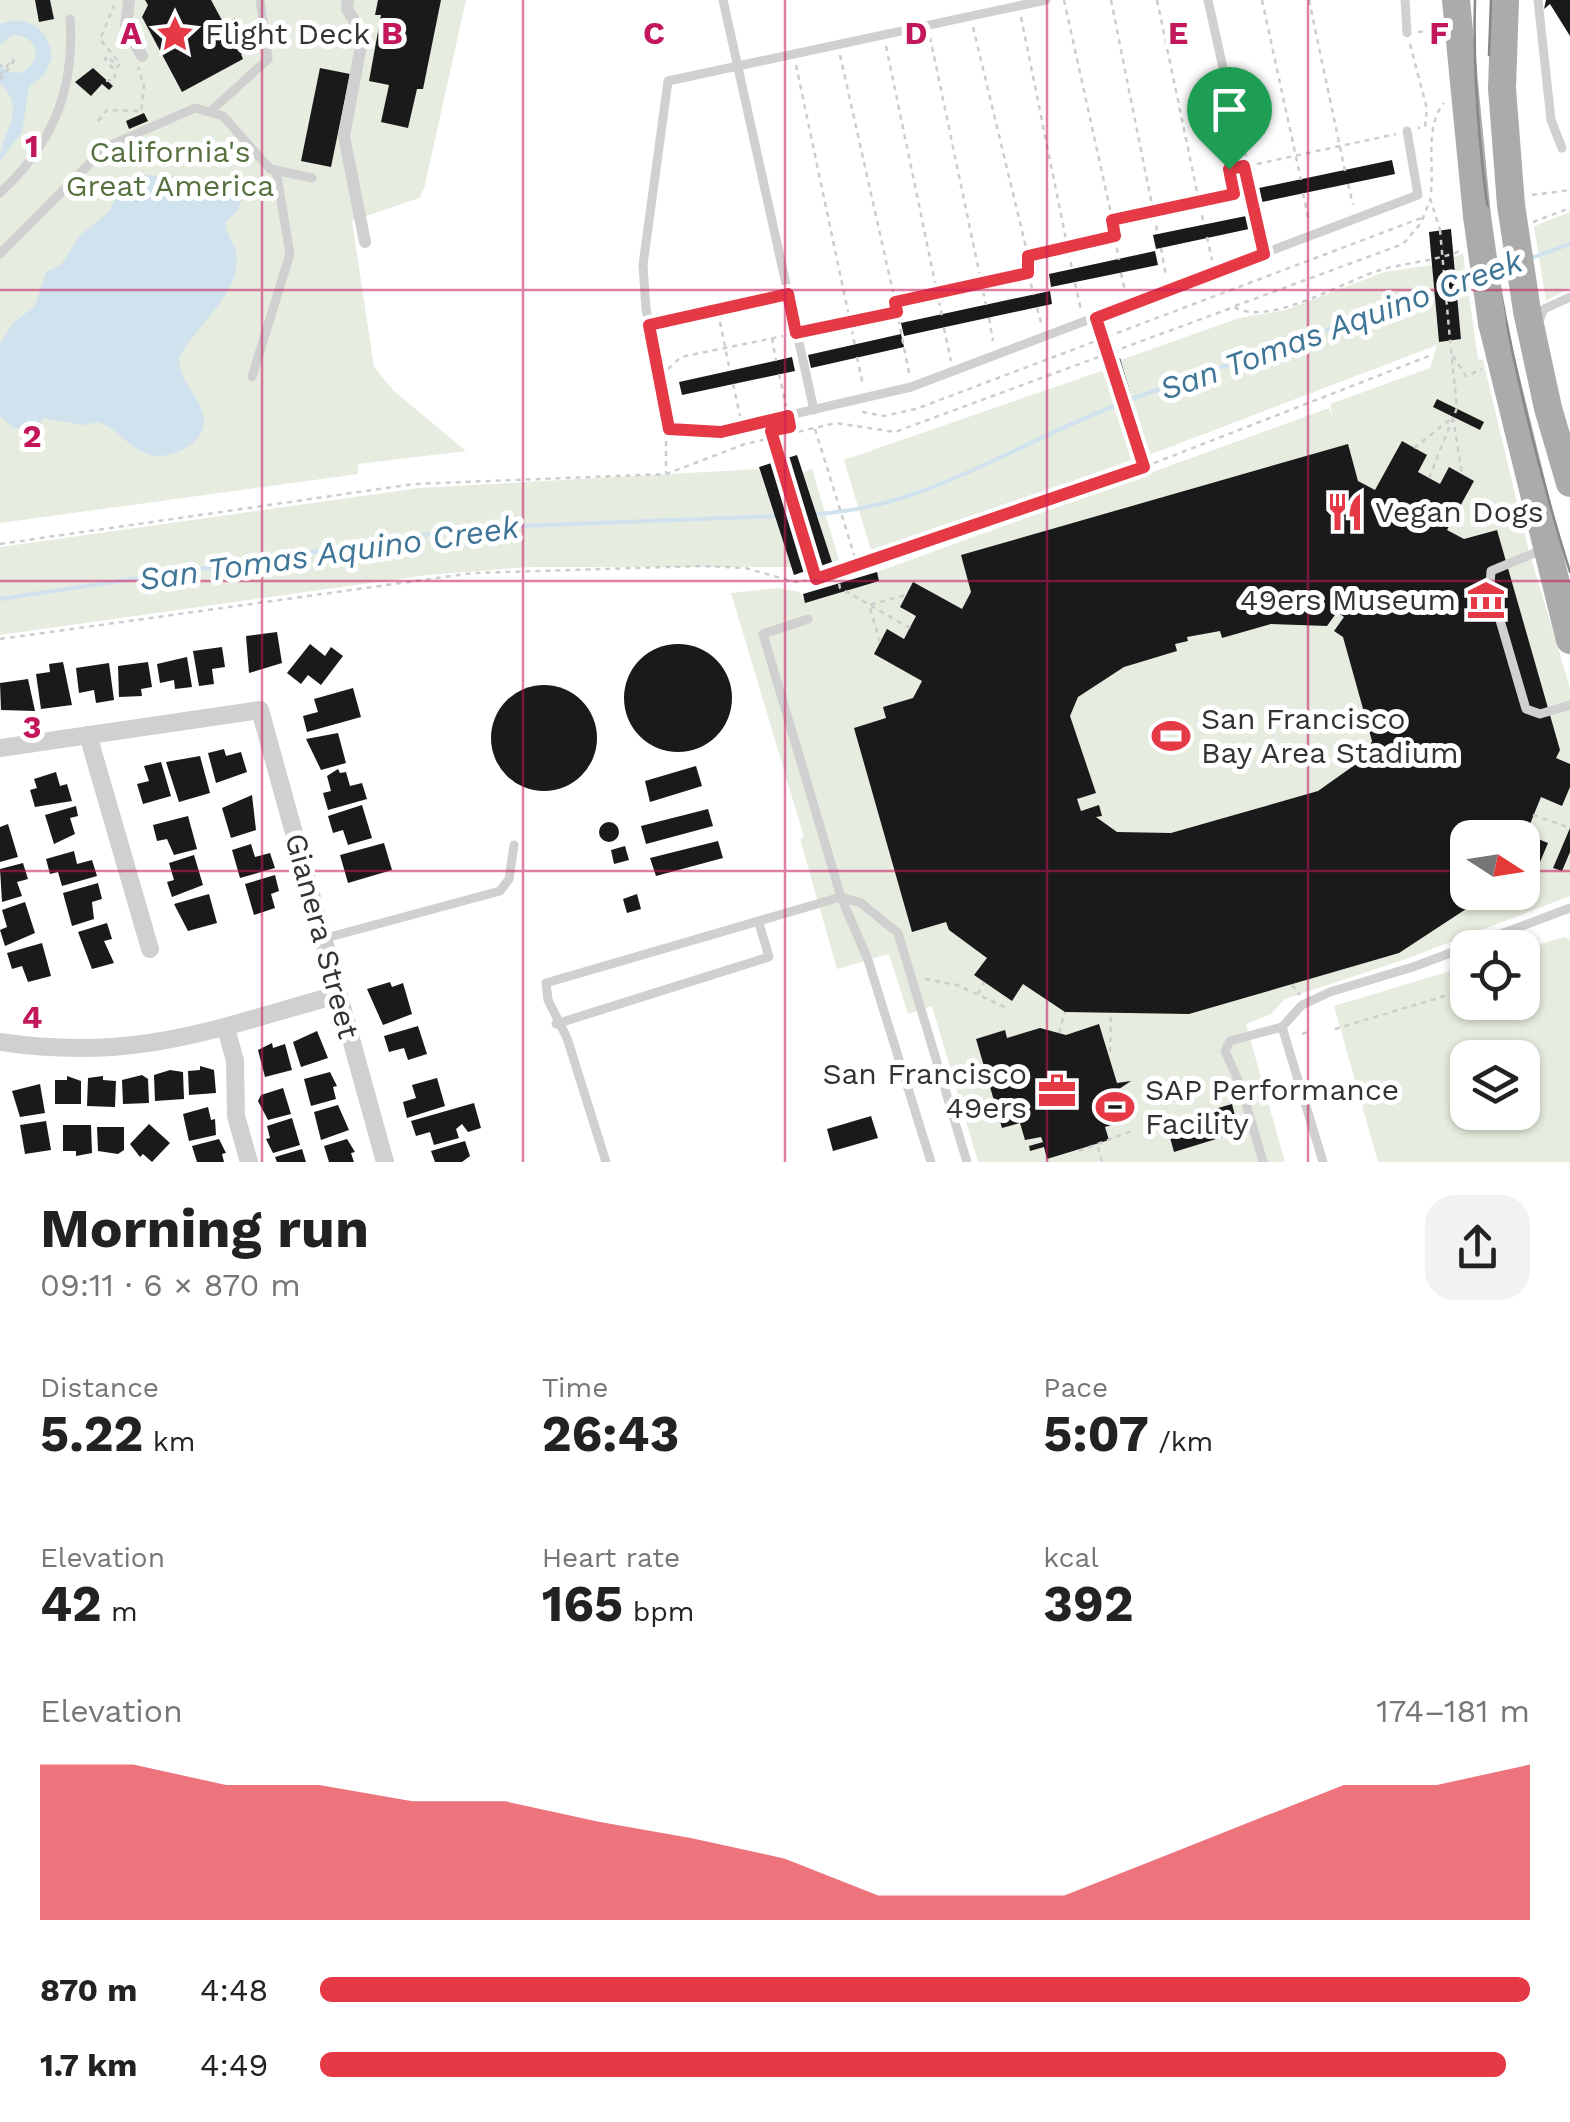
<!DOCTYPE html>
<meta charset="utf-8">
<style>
:root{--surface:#fff;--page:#f2f2f2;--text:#222;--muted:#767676;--accent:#e63946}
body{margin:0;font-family:"Work Sans",sans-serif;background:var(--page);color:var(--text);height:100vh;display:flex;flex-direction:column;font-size:38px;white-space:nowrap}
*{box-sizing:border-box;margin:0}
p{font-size:32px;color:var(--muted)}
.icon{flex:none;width:55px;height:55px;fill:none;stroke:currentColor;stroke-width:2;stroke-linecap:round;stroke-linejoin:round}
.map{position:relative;height:1162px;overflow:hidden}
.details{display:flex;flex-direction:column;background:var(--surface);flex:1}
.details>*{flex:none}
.needle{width:65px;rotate:102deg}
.fabs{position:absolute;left:1450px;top:820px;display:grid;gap:20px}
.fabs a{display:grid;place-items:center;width:90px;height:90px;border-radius:20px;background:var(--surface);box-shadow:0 2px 8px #0004;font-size:50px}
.pin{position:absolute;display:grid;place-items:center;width:85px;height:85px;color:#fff;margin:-102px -42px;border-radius:50% 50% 50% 0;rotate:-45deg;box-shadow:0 0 10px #0007}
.pin .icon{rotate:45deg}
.round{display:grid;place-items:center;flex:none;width:105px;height:105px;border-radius:30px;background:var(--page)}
.overview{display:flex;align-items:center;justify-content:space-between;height:170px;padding:0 40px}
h1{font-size:55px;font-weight:700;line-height:75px}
.figures{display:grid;grid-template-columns:repeat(3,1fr);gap:15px;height:170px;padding:10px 40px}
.figures div{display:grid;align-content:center}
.figures b{font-size:50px;font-weight:700}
.figures small{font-size:28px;font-weight:400}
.figures p{font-size:28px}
.chart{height:280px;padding:20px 40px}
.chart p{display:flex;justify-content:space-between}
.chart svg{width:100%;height:180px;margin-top:10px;fill:var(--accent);opacity:.7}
ul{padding:0 40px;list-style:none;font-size:32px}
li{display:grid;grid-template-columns:160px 120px 1fr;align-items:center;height:75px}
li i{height:25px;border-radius:12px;background:var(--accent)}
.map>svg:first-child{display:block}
</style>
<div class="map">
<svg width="1570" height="1162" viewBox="0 0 1570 1162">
<rect width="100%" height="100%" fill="#fff"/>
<g fill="#e6ecdf" fill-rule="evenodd">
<polygon points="0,0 466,0 424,189 419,198 352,221 374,367 394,391 466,451 358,464 358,474 0,523"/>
<polygon points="1570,212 1570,288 1546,301 1534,226"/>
<path d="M1463 253 1478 359 1483 360 1528 548 1570 688V896L1406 959 1285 999 1271 1014 1246 1024 1285 1162H978L932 1006 908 1014 889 954 837 969 800 839 804 837 731 593 778 588 800 592 803 599 877 577V572L1329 408 1333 419 1330 404 1430 368 1437 345 1149 455 1121 360 1239 318 1286 310 1384 272 1432 265 1439 341 1461 339 1454 257ZM1468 838H1522V892H1468Z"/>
<polygon points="1107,369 1134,459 872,554 844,460"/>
<polygon points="759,469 791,567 531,567 427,575 0,635 0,547 419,488"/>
<polygon points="812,469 839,560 832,562 803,472"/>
<path d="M1564 937 1570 940V1162H1378L1334 1006 1467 966 1468 1002H1522L1523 949ZM1468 1058H1522V1112H1468Z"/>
</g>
<g fill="#cfe2ee">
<path d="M15 20C38 22 50 35 52 58L45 74 29 87 22 132 0 161C0 132 29 111 0 83V63L9 72 20 73C45 62 38 34 12 35L0 45V24Z"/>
<path d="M143 175 230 180 244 190 238 210 225 223C226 235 235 243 236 254 243 292 194 326 179 359 180 383 198 394 203 415 210 441 172 461 150 455 130 449 117 428 98 422L83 425 43 418 36 429 14 428 0 416V344L13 323 35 306 46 272 61 265 80 235 109 212 124 181Z"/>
</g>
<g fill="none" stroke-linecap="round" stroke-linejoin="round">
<g stroke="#cfe2ee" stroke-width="4">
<polyline points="1531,258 1570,244"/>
<polyline points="1451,287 1476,278"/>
<polyline points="1131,399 1438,291"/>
<path d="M814 514C926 509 1019 441 1122 403"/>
<polyline points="0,599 471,528 780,516"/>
</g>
</g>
<g fill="#1a1a1a" fill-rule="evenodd">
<polygon points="35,0 50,0 54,19 39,22"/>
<polygon points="145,0 211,0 224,24 235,18 251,49 241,54 243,59 182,92 142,17 148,5"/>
<polygon points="378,0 441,0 423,89 417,89 408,128 381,122 389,85 369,81 381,15 375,15"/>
<polygon points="1546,0 1570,0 1570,36 1550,4 1544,9"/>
<polygon points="93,68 113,86 109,90 102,84 91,96 75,82"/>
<polygon points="320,68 350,74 331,167 301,161"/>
<polygon points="144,113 148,121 129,129 126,121"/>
<polygon points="1392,160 1395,174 1262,202 1259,188"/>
<polygon points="1246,216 1249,229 1156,249 1153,235"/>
<polygon points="1451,229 1461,339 1439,342 1429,232"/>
<polygon points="1155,251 1158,265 1051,287 1049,274"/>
<polygon points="1050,291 1052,304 904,336 901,323"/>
<polygon points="901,334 904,347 811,368 808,355"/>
<polygon points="792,357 795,371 682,395 679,382"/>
<polygon points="1120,358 1149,455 1134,459 1105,363"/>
<polygon points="1437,399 1484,422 1480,430 1433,407"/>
<path d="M1402 441 1427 455 1418 472 1440 484 1449 467 1474 481 1447 530 1464 539 1497 530 1560 750 1556 758 1570 764V787L1562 806 1541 797 1526 834 1548 843 1532 881 1522 877V838H1468V892H1492L1399 953 1189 1014 1065 1012 1023 984 1012 1001 974 975 987 958 949 930 946 922 912 932 854 728 886 718 883 707 913 698 922 681 874 654 887 629 904 639 916 616 900 607 913 582 962 609 971 592 961 555 1348 444 1358 481 1375 490ZM1337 612 1344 617 1334 631 1343 637 1372 741 1369 749 1382 754 1378 762 1366 757 1318 791 1171 833 1117 832 1096 817 1102 816 1099 805 1081 811 1077 799 1096 793 1070 716 1078 697 1124 667 1177 651 1175 644 1188 641 1187 637 1220 631 1222 638 1271 624 1327 626Z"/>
<polygon points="797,455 832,562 794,575 759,467"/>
<polygon points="877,572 879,581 805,603 803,594"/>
<polygon points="277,632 282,663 249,673 246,636"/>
<circle cx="678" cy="698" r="54"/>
<polygon points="310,644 325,656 331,647 343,656 321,685 308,675 301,684 287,673"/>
<polygon points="222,647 225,667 212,669 214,684 199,686 193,651"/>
<polygon points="187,657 192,687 175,689 174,680 160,683 157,664"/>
<polygon points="63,662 72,705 41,709 36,674 50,672 49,664"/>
<polygon points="148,662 152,687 141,689 142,696 119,697 118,666"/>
<polygon points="109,663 114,700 96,703 94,690 79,693 76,668"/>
<polygon points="28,679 35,711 1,710 0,683"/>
<circle cx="544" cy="738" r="53"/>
<polygon points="353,688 361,717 307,732 303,716 318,712 314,699"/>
<polygon points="338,733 346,763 321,770 306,739"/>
<polygon points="224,749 226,756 241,752 247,772 216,783 208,753"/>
<polygon points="200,756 210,793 179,802 166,762"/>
<polygon points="161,762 171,796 143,804 137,784 149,781 144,766"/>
<polygon points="696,766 702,786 650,802 645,781"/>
<polygon points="338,769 340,773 346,772 350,786 362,783 367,799 328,810 323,793 331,791 327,776"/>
<polygon points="56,772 60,786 67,784 72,801 35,807 30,790 37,788 34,779"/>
<polygon points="252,795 256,830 231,838 222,808"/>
<polygon points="362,805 372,838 348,845 343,830 333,833 328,816"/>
<polygon points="76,806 78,816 70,818 75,834 54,844 45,815"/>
<polygon points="708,809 713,826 646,844 641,826"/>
<polygon points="188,816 197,849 174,855 167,839 157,841 153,825"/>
<circle cx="609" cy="832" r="10"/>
<polygon points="8,824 18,857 0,862 0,827"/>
<polygon points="1570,828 1570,852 1562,871 1553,868"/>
<polygon points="718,841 723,858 656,876 650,858"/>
<polygon points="384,843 392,870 348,883 340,855"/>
<polygon points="251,844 255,857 270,853 275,868 240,878 232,850"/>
<polygon points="625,846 629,860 614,864 611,850"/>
<polygon points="74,851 77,864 92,860 97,876 62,886 58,872 50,874 46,859"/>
<polygon points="194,855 203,885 172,897 167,882 174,880 169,863"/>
<polygon points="23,863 28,879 17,882 22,896 2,902 0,869"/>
<polygon points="275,875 279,891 271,894 275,908 254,915 245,884"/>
<polygon points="98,883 102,899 92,902 94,919 72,926 63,893"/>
<polygon points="209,894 217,923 188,931 174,904"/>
<polygon points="637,894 641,909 627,913 623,899"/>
<polygon points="25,902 35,933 5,946 0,930 7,927 2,910"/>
<polygon points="107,923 112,939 104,941 114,963 92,969 78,932"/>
<polygon points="42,943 51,976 28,982 22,966 12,969 7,953"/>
<polygon points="390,982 392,987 403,983 412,1014 383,1025 367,989"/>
<polygon points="1099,1024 1117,1083 1131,1081 1119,1089 1128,1120 1105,1127 1109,1140 1047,1159 1044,1147 1030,1151 1029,1146 1043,1142 1041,1137 1025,1140 1020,1123 1002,1128 976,1039 1005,1030 1007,1038 1040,1028 1066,1035"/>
<polygon points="418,1026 427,1054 408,1060 404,1048 389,1052 384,1036"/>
<polygon points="317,1031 328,1058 301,1067 293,1042"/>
<polygon points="272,1043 273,1048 285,1044 292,1070 265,1077 258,1050"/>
<polygon points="200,1066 214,1070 216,1093 189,1095 188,1071 200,1070"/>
<polygon points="170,1070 183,1072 184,1099 155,1101 154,1075"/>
<polygon points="330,1072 337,1086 333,1087 336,1099 311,1106 304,1079"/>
<polygon points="142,1075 148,1079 149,1103 123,1104 122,1080"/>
<polygon points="67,1076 81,1081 81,1104 55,1104 55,1080 67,1080"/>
<polygon points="103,1076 103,1080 116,1081 115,1107 87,1106 88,1078"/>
<polygon points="437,1078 445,1106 407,1118 403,1102 416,1098 412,1085"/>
<polygon points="40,1084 45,1113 20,1117 12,1091"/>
<polygon points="283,1088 291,1114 268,1120 258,1101 261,1095"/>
<polygon points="474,1103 481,1128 468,1132 462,1124 456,1129 459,1138 434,1145 430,1132 416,1136 411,1121"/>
<polygon points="1232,1104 1239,1132 1174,1152 1166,1123"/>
<polygon points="338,1105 349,1130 321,1140 314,1112"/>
<polygon points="208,1107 211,1120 215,1119 216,1135 189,1141 183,1114"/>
<polygon points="871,1116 878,1138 833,1151 827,1129"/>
<polygon points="292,1118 300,1145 273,1153 266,1139 270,1138 267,1126"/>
<polygon points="46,1121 51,1150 25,1154 20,1125"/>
<polygon points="149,1124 170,1143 152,1162 143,1154 140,1157 130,1144"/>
<polygon points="63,1125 91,1125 92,1153 76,1156 76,1151 63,1151"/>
<polygon points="97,1127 124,1127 124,1150 118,1154 98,1151"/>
<polygon points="219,1139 226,1153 222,1154 224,1162 197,1162 192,1146"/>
<polygon points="347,1139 355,1152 351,1153 354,1162 329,1162 324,1146"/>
<polygon points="465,1141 470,1156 462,1162 435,1162 431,1151"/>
<polygon points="302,1149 306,1162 277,1162 275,1157"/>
</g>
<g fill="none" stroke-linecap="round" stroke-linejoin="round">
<g stroke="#cdcdcd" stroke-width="2.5" stroke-dasharray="5 5" stroke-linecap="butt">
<polyline points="1064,0 1112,218"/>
<polyline points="1111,0 1158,235"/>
<polyline points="1157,0 1204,225"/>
<polyline points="1262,0 1301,180"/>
<polyline points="1309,0 1345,171"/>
<polyline points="1021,17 1072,269"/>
<polyline points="973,27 1028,256"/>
<polyline points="1418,32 1435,30"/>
<polyline points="930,37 986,305"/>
<polyline points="1410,44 1427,109 1425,127 1418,128"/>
<polyline points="886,46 942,316"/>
<polyline points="840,55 895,301"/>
<polyline points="796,65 855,345"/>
<polyline points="0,66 2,65"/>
<polyline points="0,75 13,58"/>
<polyline points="0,80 15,59"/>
<polyline points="106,81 115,79 114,70 105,59 108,56 117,67 120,64 100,39 114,6"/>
<polyline points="98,121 107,110 141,111 144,86 138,67"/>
<polyline points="1257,164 1396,134"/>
<polyline points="1348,184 1353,205"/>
<path d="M1431 192C1434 165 1425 125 1444 103"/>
<polyline points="1303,193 1309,221"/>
<polyline points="1532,195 1570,190"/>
<polyline points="1430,198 1440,230"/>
<polyline points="1533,222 1570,208"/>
<polyline points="1207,237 1212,260"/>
<polyline points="1115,238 1119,260"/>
<polyline points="1161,248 1166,276"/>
<polyline points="1121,273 1125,291"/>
<polyline points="1028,274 1034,295"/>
<polyline points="1075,283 1081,310"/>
<polyline points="1235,306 1403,244 1421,223 1430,200"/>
<polyline points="1037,308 1042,326"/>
<polyline points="989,318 993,341"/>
<polyline points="720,322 730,371"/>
<polyline points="944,328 951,361"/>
<polyline points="1102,328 1147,479"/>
<polyline points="811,330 896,313"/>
<polyline points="772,338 776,361"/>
<polyline points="1453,356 1466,376 1482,369"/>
<polyline points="857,357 863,385"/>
<polyline points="668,369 681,357 783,336"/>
<polyline points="909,373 895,302 1027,273 1028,256 1115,236 1112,220 1234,194 1229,169 1235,168"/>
<polyline points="779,374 786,406"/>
<polyline points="733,384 740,416"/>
<polyline points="862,412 884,416 916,409 1424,217"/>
<polyline points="815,429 857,564"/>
<polyline points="771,433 816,579 1144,467 1429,356"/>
<polyline points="666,441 666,473"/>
<polyline points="1414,448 1453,417 1462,474"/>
<polyline points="1429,478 1457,408 1450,340"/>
<path d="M0 544 414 484 666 474 745 444 836 423 895 432 1234 307C1270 328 1346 279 1384 269 1410 262 1435 261 1460 251"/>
<polyline points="837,574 840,588 910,628"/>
<polyline points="0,639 473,573 702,566 745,568 795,582 816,579"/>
<polyline points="880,642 869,605 906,595"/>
<polyline points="1533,815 1570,828"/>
<polyline points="925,979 957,985 1009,1009"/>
<polyline points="1292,985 1300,995"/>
<polyline points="978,994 984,982"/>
<polyline points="1335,1029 1468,989"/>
<polyline points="1059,1033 1065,1012"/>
<polyline points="1302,1034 1308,1032"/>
<polyline points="1110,1052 1111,1013"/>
<polyline points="1098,1147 1102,1162"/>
<polyline points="1079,1151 1134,1130"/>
</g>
<g stroke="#d0d0d0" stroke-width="9">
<polyline points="723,0 814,410"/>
<polyline points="1046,0 668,81 643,265 646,309 669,429 721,431 911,387 1418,195 1407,131"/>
<polyline points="1208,0 1264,253"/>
<polyline points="1405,0 1407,33"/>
<polyline points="1538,0 1551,120 1562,148"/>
<polyline points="212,110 268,59 260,0"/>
<path d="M0 193C52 145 75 90 70 19"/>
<polyline points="0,254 106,147 195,108 223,116 270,169 312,178"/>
<polyline points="1539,321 1544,309 1570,297"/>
<polyline points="649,325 788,294"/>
<polyline points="252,377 290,254 276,170"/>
<polyline points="1544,549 1491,571 1490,586 1526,709 1540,714 1570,705"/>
<polyline points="808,619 763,634 841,897 868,960 931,1162"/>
<polyline points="841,897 861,903 898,933 967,1162"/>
<polyline points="326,938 500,891 509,879 514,845"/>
<polyline points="556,1024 769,957 759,923"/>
<polyline points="1282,1027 1323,1162"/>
<polyline points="606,1162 567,1038 548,1000 546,983 841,897"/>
<polyline points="1263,1162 1241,1087 1225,1051 1230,1041 1282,1027 1302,1005 1330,992 1413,967 1570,908"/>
</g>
<g stroke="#d0d0d0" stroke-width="12">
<polyline points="129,0 126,26 142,56"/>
<polyline points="348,0 347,9 363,35 344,136 365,242"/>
</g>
<g stroke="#d0d0d0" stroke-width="18">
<polyline points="88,735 150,949"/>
<polyline points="0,748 260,710 385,1162"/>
<polyline points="226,1028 235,1061 236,1116 249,1162"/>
<path d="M0 1042C133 1062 212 1030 336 995"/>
</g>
<g stroke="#ababab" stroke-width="28">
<polyline points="1456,0 1477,216"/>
<polyline points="1505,0 1502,88 1511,205"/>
<polyline points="1527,311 1548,408 1570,483"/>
<polyline points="1492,323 1570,640"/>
</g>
<g stroke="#888" stroke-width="2.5">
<path d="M1475 0C1470 182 1516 399 1570 572"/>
<polyline points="1489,55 1491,0"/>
</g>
<polyline stroke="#cdcdcd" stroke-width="2.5" stroke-dasharray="5 5" stroke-linecap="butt" points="1440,230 1450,340"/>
<g stroke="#ababab" stroke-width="28">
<polyline points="1511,205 1527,311"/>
<polyline points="1477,216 1492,323"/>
</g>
</g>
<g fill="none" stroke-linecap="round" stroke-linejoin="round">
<g stroke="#fff" stroke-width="20">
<polygon id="route" points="1244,166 1264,254 1096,318 1144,467 816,579 771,431 790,427 788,416 721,432 669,429 649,325 788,294 796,333 897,312 895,302 1028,273 1028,256 1115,236 1112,220 1234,194 1229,169"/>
</g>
<use href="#route" stroke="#e63946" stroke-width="12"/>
</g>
<path fill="none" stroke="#c2185b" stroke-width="2.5" stroke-opacity="0.55" d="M262 0V1162M523 0V1162M785 0V1162M1047 0V1162M1308 0V1162M0 290H1570M0 581H1570M0 871H1468M1522 871H1570"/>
<defs>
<g id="sight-bare" transform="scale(3)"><path d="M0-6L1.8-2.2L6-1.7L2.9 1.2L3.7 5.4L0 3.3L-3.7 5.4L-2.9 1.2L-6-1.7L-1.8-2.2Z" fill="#e63946" stroke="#fff" stroke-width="2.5" paint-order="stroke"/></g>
<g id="restaurant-bare" transform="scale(3)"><path d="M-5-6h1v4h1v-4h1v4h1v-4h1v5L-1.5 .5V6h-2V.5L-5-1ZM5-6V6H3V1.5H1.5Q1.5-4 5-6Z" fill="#e63946" stroke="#fff" stroke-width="2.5" paint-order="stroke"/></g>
<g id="museum-bare" transform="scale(3)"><path d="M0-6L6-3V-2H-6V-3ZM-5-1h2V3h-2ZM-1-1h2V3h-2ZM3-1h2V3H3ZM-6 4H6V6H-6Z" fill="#e63946" stroke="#fff" stroke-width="2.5" paint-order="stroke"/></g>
<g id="stadium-bare" transform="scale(3)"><path d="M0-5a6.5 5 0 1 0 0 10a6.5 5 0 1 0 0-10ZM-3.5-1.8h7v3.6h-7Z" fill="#e63946" stroke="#fff" stroke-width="2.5" paint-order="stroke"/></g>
<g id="office-bare" transform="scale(3)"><path d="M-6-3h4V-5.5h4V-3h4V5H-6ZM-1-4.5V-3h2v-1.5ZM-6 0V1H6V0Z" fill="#e63946" stroke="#fff" stroke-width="2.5" paint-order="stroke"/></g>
</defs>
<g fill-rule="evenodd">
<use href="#sight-bare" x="175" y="34"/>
<use href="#restaurant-bare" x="1345" y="512"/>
<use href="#museum-bare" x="1486" y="600"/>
<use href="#stadium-bare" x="1171" y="736"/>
<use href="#office-bare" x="1057" y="1091"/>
<use href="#stadium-bare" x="1115" y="1107"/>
</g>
<g text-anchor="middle" stroke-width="10" stroke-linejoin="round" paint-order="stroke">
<g font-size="30" fill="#333" stroke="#fff" text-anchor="start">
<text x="205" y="44">Flight Deck</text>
<text x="1375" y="522">Vegan Dogs</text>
<text x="1456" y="610" text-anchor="end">49ers Museum</text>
<text x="1201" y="729">San Francisco<tspan x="1201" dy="34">Bay Area Stadium</tspan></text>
<text x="1027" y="1084" text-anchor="end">San Francisco<tspan x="1027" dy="34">49ers</tspan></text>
<text x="1145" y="1100">SAP Performance<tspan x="1145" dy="34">Facility</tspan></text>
</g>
<g font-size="30" fill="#56703f" stroke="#fff">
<text x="170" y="162">California's<tspan x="170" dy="34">Great America</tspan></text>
</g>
<g font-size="30" fill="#333" stroke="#fff">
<text transform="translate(322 936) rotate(75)" y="10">Gianera Street</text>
</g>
<g font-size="32" font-style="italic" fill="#3f7597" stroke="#fff">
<text transform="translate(1341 325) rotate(-20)" y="11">San Tomas Aquino Creek</text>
<text transform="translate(329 553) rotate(-8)" y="11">San Tomas Aquino Creek</text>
</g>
</g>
<g font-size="32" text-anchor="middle" font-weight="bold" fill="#c2185b" stroke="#fff" stroke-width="10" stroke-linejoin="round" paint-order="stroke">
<text x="131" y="44">A</text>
<text x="392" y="44">B</text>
<text x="654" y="44">C</text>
<text x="916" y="44">D</text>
<text x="1178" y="44">E</text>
<text x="1439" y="44">F</text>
<text x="32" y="157">1</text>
<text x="32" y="447">2</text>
<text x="32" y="738">3</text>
<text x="32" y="1028">4</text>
</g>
</svg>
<div class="fabs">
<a><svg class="needle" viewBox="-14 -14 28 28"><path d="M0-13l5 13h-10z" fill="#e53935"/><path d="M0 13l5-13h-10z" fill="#767676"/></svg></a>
<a><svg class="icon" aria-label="locate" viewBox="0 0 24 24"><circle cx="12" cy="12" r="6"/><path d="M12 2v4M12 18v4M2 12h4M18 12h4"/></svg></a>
<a><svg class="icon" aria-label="layers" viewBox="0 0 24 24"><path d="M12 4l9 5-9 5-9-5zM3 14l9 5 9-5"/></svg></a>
</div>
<div class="pin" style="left:1229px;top:169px;background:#1e9e55"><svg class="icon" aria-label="arrive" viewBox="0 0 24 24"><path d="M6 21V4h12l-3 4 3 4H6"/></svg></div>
</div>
<section class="details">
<div class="overview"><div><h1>Morning run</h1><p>09:11 · 6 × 870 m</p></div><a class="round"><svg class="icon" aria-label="share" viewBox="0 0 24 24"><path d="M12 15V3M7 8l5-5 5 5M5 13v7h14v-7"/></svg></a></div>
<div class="figures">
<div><p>Distance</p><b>5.22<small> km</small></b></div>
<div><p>Time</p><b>26:43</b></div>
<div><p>Pace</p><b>5:07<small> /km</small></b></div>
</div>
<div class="figures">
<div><p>Elevation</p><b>42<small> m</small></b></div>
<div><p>Heart rate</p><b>165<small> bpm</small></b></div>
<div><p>kcal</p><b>392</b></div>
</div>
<div class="chart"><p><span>Elevation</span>174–181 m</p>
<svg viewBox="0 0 160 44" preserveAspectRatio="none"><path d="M0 44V6L10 6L20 11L30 11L40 15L50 15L60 20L70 24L80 29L90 38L100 38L110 38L120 29L130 20L140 11L150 11L160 6V44z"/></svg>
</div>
<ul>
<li><b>870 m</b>4:48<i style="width:100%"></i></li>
<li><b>1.7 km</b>4:49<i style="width:98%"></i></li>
</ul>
</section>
